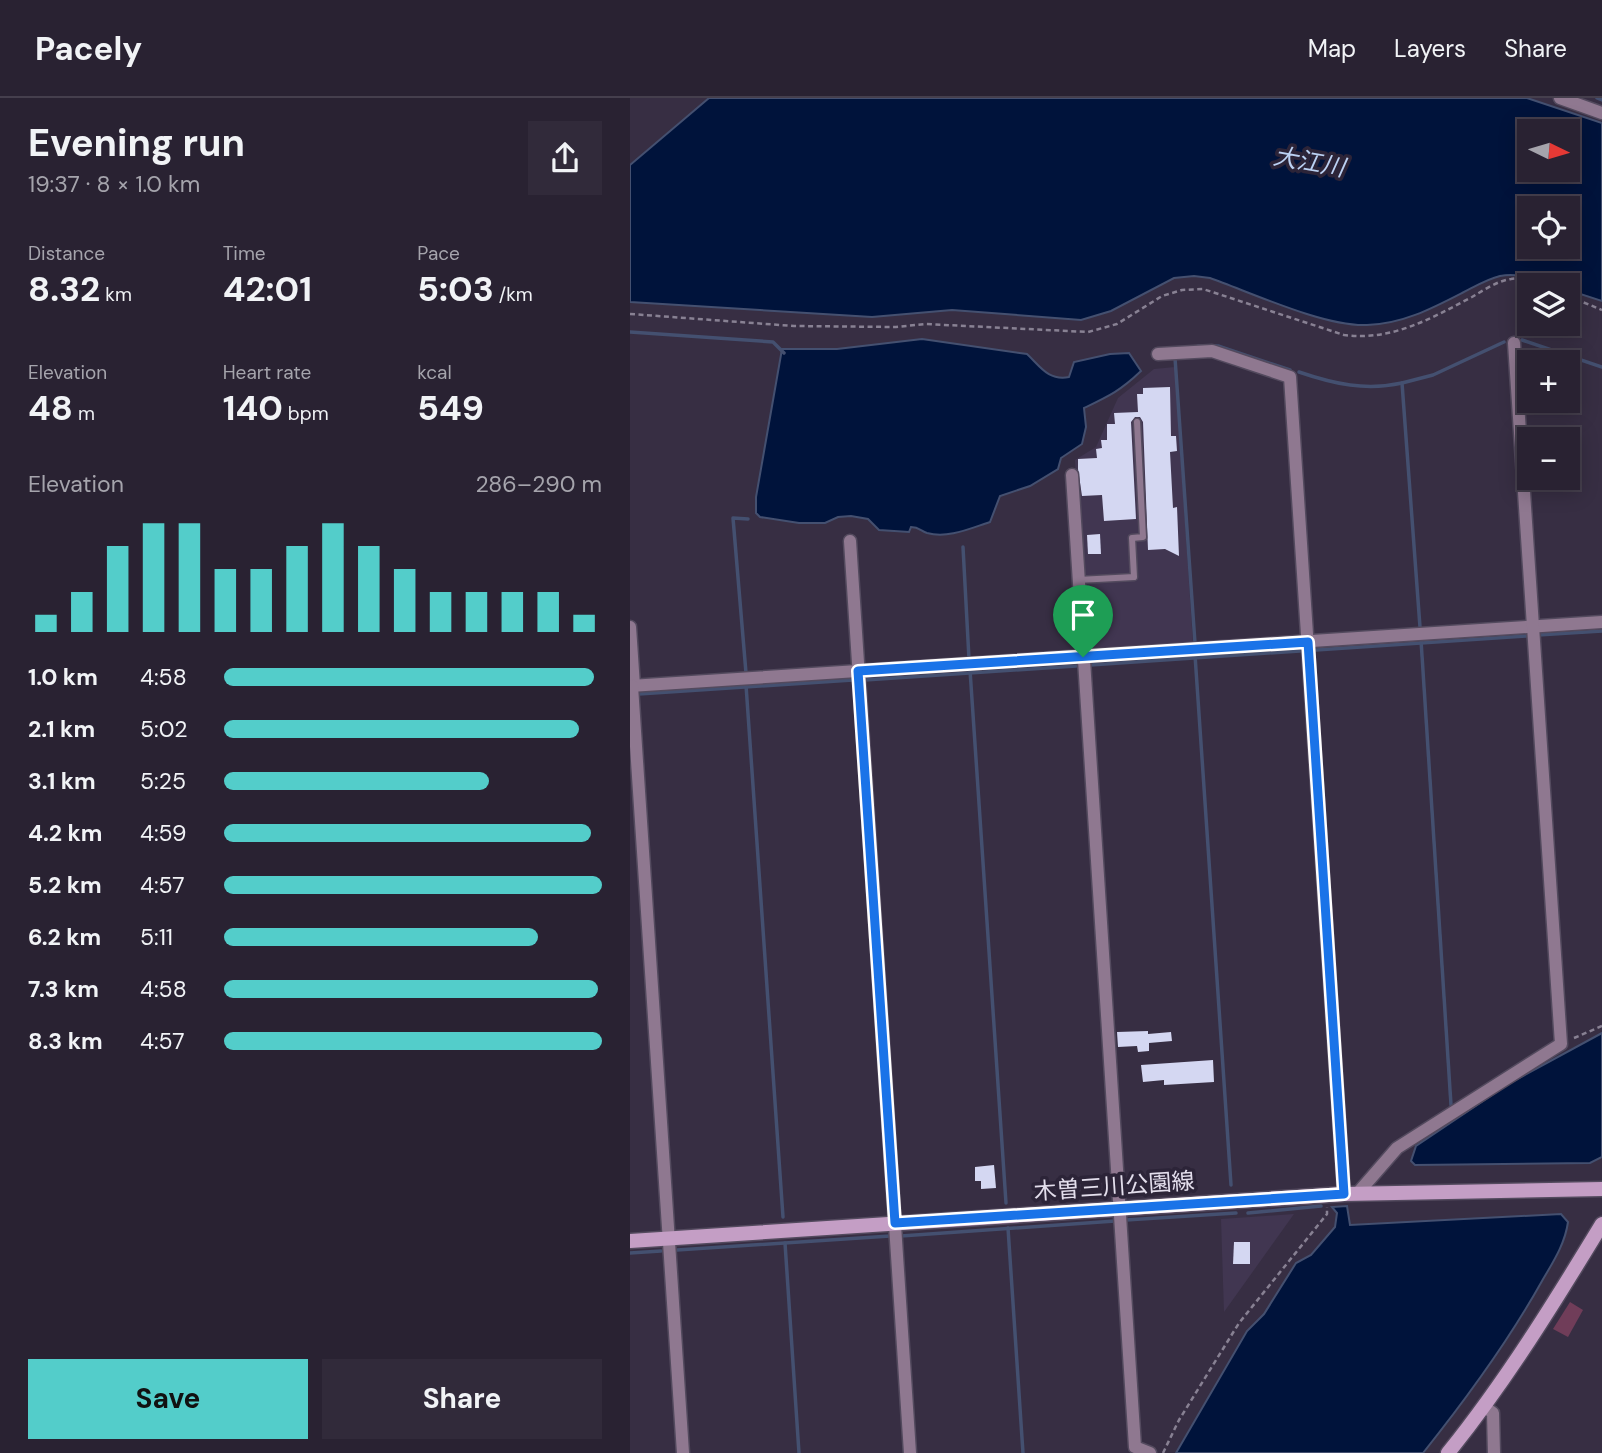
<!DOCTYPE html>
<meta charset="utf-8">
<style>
:root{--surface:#292232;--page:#312a3a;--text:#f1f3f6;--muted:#a5a4ac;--line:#453f4d;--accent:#53cdca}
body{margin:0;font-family:"DM Sans","Noto Sans JP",sans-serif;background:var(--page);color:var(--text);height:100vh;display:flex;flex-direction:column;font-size:26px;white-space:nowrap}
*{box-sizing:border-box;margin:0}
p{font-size:23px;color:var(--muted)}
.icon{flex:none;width:38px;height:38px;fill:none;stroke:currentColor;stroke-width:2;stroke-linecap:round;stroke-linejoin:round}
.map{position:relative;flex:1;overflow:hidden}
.drawer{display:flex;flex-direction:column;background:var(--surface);width:630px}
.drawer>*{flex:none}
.needle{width:46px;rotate:95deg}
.buttons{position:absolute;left:887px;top:21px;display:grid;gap:14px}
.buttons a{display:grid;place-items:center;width:63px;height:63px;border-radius:0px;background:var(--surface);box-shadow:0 4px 18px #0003,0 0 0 2px var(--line);font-size:35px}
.pin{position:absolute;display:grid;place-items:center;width:60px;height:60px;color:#fff;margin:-72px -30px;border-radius:50% 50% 50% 0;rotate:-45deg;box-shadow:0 0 7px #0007}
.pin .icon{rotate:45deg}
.round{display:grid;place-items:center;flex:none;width:74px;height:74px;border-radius:0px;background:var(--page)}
.headline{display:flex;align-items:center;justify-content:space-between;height:119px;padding:0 28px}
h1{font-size:38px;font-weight:700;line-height:52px}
.figures{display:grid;grid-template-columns:repeat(3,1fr);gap:10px;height:119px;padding:7px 28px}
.figures div{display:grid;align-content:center}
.figures b{font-size:35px;font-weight:700}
.figures small{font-size:19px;font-weight:400}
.figures p{font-size:19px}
.chart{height:196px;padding:14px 28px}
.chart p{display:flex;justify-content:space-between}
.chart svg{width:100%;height:126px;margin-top:7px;stroke:var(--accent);stroke-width:6}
.primary-button{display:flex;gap:14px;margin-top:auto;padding:14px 28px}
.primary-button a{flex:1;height:80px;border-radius:0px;background:var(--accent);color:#111;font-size:28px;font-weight:700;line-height:80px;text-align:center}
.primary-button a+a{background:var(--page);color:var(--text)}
ul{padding:0 28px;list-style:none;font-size:23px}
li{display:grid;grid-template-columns:112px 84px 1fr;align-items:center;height:52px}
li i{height:18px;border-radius:9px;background:var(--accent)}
header{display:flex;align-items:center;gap:42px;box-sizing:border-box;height:98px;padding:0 35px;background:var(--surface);border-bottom:2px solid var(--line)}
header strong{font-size:33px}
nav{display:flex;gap:38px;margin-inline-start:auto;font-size:24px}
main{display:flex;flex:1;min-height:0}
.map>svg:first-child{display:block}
</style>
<header>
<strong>Pacely</strong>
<nav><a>Map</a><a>Layers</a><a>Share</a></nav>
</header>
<main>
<section class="drawer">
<div class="headline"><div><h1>Evening run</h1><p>19:37 · 8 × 1.0 km</p></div><a class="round"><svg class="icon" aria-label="share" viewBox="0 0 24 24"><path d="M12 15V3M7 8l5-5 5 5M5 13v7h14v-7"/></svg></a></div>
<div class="figures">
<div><p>Distance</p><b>8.32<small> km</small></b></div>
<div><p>Time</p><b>42:01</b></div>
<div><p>Pace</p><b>5:03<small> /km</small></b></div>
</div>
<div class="figures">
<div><p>Elevation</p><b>48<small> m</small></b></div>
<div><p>Heart rate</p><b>140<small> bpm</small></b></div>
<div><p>kcal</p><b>549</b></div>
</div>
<div class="chart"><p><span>Elevation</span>286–290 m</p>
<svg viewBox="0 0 160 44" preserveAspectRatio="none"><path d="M5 44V38M15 44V30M25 44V14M35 44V6M45 44V6M55 44V22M65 44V22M75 44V14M85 44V6M95 44V14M105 44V22M115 44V30M125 44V30M135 44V30M145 44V30M155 44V38"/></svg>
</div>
<ul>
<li><b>1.0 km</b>4:58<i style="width:98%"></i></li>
<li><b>2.1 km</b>5:02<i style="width:94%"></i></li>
<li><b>3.1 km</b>5:25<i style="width:70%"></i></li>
<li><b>4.2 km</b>4:59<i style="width:97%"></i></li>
<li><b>5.2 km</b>4:57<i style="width:100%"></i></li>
<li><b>6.2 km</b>5:11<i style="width:83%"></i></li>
<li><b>7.3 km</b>4:58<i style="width:99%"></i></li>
<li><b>8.3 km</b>4:57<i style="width:100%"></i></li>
</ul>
<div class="primary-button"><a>Save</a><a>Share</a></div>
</section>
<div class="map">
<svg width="972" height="1355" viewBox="0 0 972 1355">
<rect width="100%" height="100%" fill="#372e43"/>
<g fill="#413651">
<polygon points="545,269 563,546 461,553 456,550 445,362 466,349 488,300 524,271"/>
<polygon points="664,1116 594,1214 591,1121"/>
</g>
<polygon fill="#703d59" points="940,1204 953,1212 938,1239 923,1231"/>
<g fill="#00133b" stroke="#445070" stroke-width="2" fill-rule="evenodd">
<path d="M79 0H897L972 25V203L938 192V187C915 187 894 173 870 178 857 181 844 189 832 195 801 211 772 226 737 227 695 229 622 195 580 180L564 178 544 180 481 213 451 222 322 212 242 219 0 204V67ZM900 33H938V72H900ZM900 110H938V149H900Z"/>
<path d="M292 241 397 256C410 268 418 283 439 279L444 264 480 256 499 255 511 273C490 293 479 298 454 310L456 329 452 346 431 360 428 371 400 388 370 398 360 424C341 430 318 441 297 435 291 433 289 429 281 429L279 434 249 432 238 421 221 418 208 419 195 425H169L130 419 126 415V399L152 251H207Z"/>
<polygon points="972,935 972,1059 960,1065 785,1067 781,1063 786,1048 880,985"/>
<path d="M717 1108 720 1127 931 1116 938 1124C935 1146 923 1164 912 1183 878 1244 837 1300 793 1355H546L617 1233 634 1216 666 1165 681 1157 705 1129 707 1115 702 1109Z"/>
</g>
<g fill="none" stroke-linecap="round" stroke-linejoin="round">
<g stroke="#445070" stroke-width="3.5">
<polyline points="967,0 972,2"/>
<polyline points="0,234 143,244 154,255"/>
<polyline points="892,242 972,269"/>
<polyline points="568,248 588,248 660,272"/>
<polyline points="545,260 565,545"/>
<path d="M669 274C704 286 736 293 772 285"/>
<polyline points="333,449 339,561"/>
<polyline points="790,529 772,285 803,277 874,244"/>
<polyline points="908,537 972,533"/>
<polyline points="791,542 821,1007"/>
<polyline points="686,552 896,538"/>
<polyline points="565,557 601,1087"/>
<polyline points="460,567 670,553"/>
<polyline points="340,572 376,1105"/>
<polyline points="116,575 103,420 118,421"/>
<polyline points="235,582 446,568"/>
<polyline points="116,587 153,1119"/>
<polyline points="9,596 223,582"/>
<polyline points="618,1115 691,1108"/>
<polyline points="496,1122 606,1115"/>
<polyline points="378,1130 393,1355"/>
<polyline points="271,1138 485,1123"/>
<polyline points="155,1145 169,1355"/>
<polyline points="47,1152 260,1138"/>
<polyline points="0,1155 31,1153"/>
</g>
</g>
<g fill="#d4d7f2">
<polygon points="540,289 541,338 546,338 547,353 540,354 543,410 547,409 549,458 535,451 518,452 513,324 510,319 505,319 501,324 506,421 474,423 472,397 452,398 448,371 448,361 467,360 466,351 472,350 471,342 477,342 477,326 485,326 484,315 508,314 507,296 513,296 513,290"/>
<polygon points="470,436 471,456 458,456 457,437"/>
<polygon points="518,933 518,936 541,934 542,943 519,945 519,953 508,954 507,948 488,949 487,934"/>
<polygon points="583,962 584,984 534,987 534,982 513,984 511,967"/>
<polygon points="364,1067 366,1090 351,1091 351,1083 345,1083 345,1069"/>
<polygon points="604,1144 620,1144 620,1166 603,1166"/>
</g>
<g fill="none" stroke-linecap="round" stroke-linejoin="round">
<g stroke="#534a5e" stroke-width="9">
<polyline id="lane" points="448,482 504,479 502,440 513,439 507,324"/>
</g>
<g stroke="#534a5e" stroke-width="15">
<g id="street">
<polyline points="930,0 972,15"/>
<polyline points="528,256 582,253 660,279 714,1096"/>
<polyline points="442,377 505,1349 520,1355"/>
<polyline points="220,443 280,1355"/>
<polyline points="0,529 4,588"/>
<polyline points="0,588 972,524"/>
<polyline points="2,588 53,1355"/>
<polyline points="727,1096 767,1050 931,946 884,245"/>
<polyline points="855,1309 863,1315 864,1355"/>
</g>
</g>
<g stroke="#534a5e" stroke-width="17">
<g id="secondary">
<polyline points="0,1143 714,1096 972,1091"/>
<path d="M818 1355C876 1283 924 1205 972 1126"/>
</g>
</g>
<g stroke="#888193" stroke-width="2.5" stroke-dasharray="5 3.5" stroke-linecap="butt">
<polyline points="938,198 972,212"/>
<path d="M0 216 164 228 266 229 296 226 458 234 487 226 532 198 552 192 573 191 714 237C762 243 800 221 842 199 854 192 867 183 881 181 892 179 903 184 913 187"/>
<polyline points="944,940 972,928"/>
<polyline points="533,1355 549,1322 609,1225 697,1116 697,1109"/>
</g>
<use href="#lane" stroke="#8f7890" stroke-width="6"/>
<use href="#street" stroke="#8f7890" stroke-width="12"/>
<use href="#secondary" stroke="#c49ec5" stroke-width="14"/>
</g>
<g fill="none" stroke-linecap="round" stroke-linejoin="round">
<g stroke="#fff" stroke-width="14">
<polygon id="route" points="678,544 714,1096 265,1125 228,573"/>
</g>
<use href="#route" stroke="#1a73e8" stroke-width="9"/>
</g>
<g text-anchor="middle" stroke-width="7" stroke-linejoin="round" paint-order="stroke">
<g font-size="23" fill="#e3deec" stroke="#2c2438">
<text transform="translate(484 1088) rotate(-4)" y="8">木曽三川公園線</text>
</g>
<g font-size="24" font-style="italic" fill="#bbd1f3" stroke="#2c2438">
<text transform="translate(679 64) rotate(10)" y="8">大江川</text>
</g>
</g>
</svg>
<div class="buttons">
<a><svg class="needle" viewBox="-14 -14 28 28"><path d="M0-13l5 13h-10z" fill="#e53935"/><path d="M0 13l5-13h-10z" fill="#a5a4ac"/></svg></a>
<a><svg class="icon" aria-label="locate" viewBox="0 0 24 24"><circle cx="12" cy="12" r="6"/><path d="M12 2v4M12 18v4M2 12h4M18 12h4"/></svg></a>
<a><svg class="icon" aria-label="layers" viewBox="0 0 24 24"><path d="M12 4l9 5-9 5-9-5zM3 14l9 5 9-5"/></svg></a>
<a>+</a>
<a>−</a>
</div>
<div class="pin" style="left:453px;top:559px;background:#1e9e55"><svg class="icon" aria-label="arrive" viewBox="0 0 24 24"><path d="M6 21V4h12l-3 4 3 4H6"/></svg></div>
</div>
</main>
